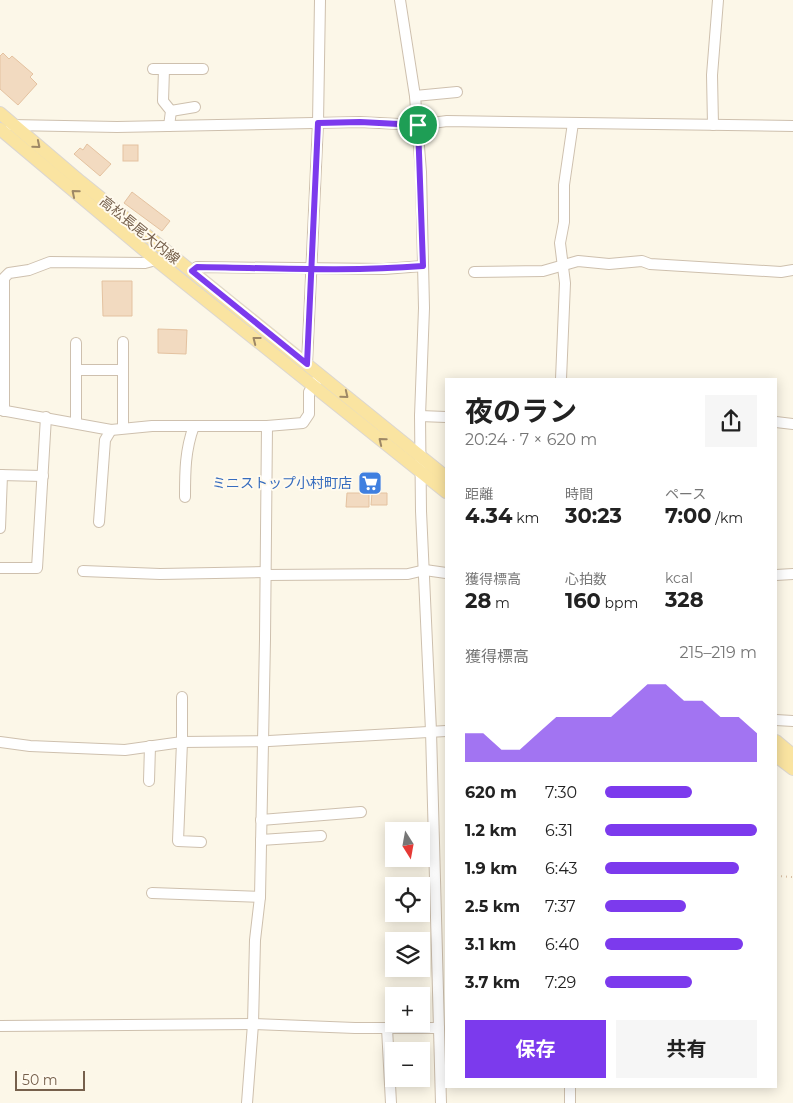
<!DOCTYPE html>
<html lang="ja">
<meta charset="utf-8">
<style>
:root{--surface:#fff;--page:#f6f6f6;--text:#222;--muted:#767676;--accent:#7c3aed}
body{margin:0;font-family:Montserrat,"Noto Sans JP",sans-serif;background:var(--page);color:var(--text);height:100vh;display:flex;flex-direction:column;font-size:19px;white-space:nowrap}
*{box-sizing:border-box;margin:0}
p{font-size:16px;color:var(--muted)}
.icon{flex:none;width:28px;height:28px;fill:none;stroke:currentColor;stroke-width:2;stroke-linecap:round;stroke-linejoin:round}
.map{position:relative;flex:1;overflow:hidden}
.details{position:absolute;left:445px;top:378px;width:332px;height:710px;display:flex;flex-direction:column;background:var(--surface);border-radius:0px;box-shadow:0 2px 12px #0003}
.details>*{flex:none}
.needle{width:32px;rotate:169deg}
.buttons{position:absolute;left:385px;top:822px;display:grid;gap:10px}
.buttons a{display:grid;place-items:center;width:45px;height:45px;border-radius:0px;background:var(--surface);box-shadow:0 2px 12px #0003;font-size:25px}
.scale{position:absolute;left:15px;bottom:12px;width:70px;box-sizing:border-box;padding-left:5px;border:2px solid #76604c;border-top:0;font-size:14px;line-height:18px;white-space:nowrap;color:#76604c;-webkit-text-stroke:4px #fffaee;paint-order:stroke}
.pin{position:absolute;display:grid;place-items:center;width:42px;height:42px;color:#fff;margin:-21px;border:2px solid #fff;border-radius:50%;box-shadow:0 1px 5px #0007}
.round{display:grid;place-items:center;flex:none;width:52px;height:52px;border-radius:0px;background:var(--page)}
.headline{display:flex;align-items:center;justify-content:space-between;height:85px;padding:0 20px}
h1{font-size:28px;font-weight:700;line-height:38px}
.metrics{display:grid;grid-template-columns:repeat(3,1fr);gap:8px;height:85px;padding:5px 20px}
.metrics div{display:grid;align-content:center}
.metrics b{font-size:21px;font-weight:700}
.metrics small{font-size:14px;font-weight:400}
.metrics p{font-size:14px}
.chart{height:140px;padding:10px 20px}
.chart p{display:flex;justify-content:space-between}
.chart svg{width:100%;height:90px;margin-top:5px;fill:var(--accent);opacity:.7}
.cta{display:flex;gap:10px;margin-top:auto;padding:10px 20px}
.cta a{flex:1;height:58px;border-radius:0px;background:var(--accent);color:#fff;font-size:20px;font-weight:700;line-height:58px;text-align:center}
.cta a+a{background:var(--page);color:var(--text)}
ul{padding:0 20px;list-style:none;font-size:16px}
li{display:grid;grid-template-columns:80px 60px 1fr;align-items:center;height:38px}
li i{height:12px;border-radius:6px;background:var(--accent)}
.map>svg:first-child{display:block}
</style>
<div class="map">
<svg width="793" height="1103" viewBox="0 0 793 1103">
<rect width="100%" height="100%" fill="#fcf7e8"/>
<g fill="#f2dac0" stroke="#e4c2a0">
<polygon points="3,53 9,59 12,56 33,74 30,77 37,84 18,105 0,89 0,56"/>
<polygon points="87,144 111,164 100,176 74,154 80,148 83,150"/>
<rect x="123" y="145" width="15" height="16"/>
<polygon points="132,192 170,221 162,231 124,203"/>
<polygon points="102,281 132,281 132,316 103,316"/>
<polygon points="158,329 187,330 186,354 158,353"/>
<polygon points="347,493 369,493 369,507 346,507"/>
<polygon points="372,493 387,493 387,505 371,505"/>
</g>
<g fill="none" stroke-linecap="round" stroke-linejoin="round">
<g stroke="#cec0ae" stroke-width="12">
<g id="minor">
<polyline points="400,0 415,96 421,172 424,308 420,416 421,511 431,731 441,1103"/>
<polyline points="153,69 203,69"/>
<polyline points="164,69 163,101 171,111 169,126"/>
<polyline points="415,96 457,92"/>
<polyline points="171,111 195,107"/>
<polyline points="11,125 117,127 360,122 418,125 447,121 793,126"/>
<polyline points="713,125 712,75 718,0"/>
<polyline points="191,271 197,267 384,269 423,266"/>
<polyline points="474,272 543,271 578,261 609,264 642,261 650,264 781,272 793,270"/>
<polyline points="76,343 76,423"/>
<polyline points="307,364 318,123 320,0"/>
<polyline points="76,370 123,370"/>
<polyline points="561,379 565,283 560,243 564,222 564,185 573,123"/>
<polyline points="0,410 111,430 152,426 267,426 303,423 309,414 309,392 317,380"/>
<polyline points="4,411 4,278 9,273 29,270 50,262 145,263 156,260"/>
<polyline points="420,416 446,417"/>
<polyline points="776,422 793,424"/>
<polyline points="123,428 123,342"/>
<polyline points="0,475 43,476"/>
<path d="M185 497C185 472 185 450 194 426"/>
<polyline points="99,522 105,440 111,430"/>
<polyline points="0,528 2,475"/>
<polyline points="0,568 37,568 46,417"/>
<polyline points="83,571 160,574 266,572"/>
<polyline points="266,575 408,574 425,570 446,573"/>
<polyline points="776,575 793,574"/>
<polyline points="182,697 182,742 178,841 201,842"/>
<polyline points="776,720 793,721"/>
<polyline points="0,742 30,746 125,750 182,742 269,741 446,731"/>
<polyline points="149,781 150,746"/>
<polyline points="261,820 361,812"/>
<polyline points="261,840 321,836"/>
<polyline points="152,893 260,897"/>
<polyline points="0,1026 253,1024 355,1028 439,1028"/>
<polyline points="387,1028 391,1103"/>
<polyline points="247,1103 253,1024 255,940 260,897 265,639 267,426"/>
<polyline points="570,1103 570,1086"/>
</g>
</g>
<g stroke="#dbd6d0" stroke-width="14">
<g id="major">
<polyline points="0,113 81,182 446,477"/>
<polyline points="0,129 156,260 446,492"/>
<polyline points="776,741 793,755"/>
<polyline points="776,756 793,769"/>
</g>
</g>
<polyline stroke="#d7bda2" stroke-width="2" stroke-dasharray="1 4" stroke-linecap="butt" points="776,876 793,877"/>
<use href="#minor" stroke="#fff" stroke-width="10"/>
<use href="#major" stroke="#fae4a1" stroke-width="12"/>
</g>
<defs><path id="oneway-chevron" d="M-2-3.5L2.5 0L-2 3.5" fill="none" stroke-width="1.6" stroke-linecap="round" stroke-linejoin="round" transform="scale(1.25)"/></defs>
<g stroke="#9e8866">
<use href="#oneway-chevron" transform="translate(37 145) rotate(40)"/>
<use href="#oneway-chevron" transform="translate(75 193) rotate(-140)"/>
<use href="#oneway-chevron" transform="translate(256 340) rotate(-142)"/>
<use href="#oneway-chevron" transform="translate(345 395) rotate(39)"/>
<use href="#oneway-chevron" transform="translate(382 441) rotate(-141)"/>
</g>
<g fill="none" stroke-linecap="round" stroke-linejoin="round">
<g stroke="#fff" stroke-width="10">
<path id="route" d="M418 125 360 122 318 123 307 364 192 271 197 267C272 268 348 272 423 266L418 125"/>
</g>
<use href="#route" stroke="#7c3aed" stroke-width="6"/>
</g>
<defs>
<g id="supermarket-square" transform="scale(1.25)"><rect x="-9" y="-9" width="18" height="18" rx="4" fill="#3f7fe0" stroke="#fffaee"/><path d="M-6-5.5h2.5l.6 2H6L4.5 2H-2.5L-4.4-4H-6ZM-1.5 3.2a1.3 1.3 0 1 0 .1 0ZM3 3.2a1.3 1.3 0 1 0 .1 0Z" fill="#fff"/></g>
</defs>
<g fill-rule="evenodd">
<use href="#supermarket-square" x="370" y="483"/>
</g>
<g text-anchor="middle" stroke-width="4" stroke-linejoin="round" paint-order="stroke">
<g font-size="14" fill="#76604c" stroke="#fffaee">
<text transform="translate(140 230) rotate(39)" y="5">高松長尾大内線</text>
</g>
<g font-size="14" fill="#366cbe" stroke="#fffaee" text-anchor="end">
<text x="352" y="488">ミニストップ小村町店</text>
</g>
</g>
</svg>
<div class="buttons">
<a><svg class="needle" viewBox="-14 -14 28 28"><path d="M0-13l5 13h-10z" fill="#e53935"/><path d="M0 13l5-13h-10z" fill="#767676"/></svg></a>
<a><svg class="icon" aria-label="locate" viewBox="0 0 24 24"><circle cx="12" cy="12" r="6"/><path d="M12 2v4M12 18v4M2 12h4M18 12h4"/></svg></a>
<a><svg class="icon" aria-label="layers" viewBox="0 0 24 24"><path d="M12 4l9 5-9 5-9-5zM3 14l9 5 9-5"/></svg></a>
<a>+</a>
<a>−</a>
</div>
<div class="scale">50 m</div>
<div class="pin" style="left:418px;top:125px;background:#1e9e55"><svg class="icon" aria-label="arrive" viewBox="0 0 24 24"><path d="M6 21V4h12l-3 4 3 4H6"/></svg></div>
<section class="details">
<div class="headline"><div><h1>夜のラン</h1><p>20:24 · 7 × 620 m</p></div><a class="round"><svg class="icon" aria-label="share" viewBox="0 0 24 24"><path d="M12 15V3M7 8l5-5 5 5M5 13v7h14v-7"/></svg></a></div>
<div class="metrics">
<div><p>距離</p><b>4.34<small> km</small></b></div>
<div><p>時間</p><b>30:23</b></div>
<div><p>ペース</p><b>7:00<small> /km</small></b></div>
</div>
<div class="metrics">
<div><p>獲得標高</p><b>28<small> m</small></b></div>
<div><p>心拍数</p><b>160<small> bpm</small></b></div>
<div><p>kcal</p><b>328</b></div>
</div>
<div class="chart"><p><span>獲得標高</span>215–219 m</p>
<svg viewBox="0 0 160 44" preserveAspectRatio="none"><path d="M0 44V30L10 30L20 38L30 38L40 30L50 22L60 22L70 22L80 22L90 14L100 6L110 6L120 14L130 14L140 22L150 22L160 30V44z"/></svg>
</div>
<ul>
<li><b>620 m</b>7:30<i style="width:57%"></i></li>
<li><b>1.2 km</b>6:31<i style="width:100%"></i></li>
<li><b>1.9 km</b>6:43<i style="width:88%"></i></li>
<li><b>2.5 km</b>7:37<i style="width:53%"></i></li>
<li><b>3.1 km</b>6:40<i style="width:91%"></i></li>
<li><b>3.7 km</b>7:29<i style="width:57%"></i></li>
</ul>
<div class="cta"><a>保存</a><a>共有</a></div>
</section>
</div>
